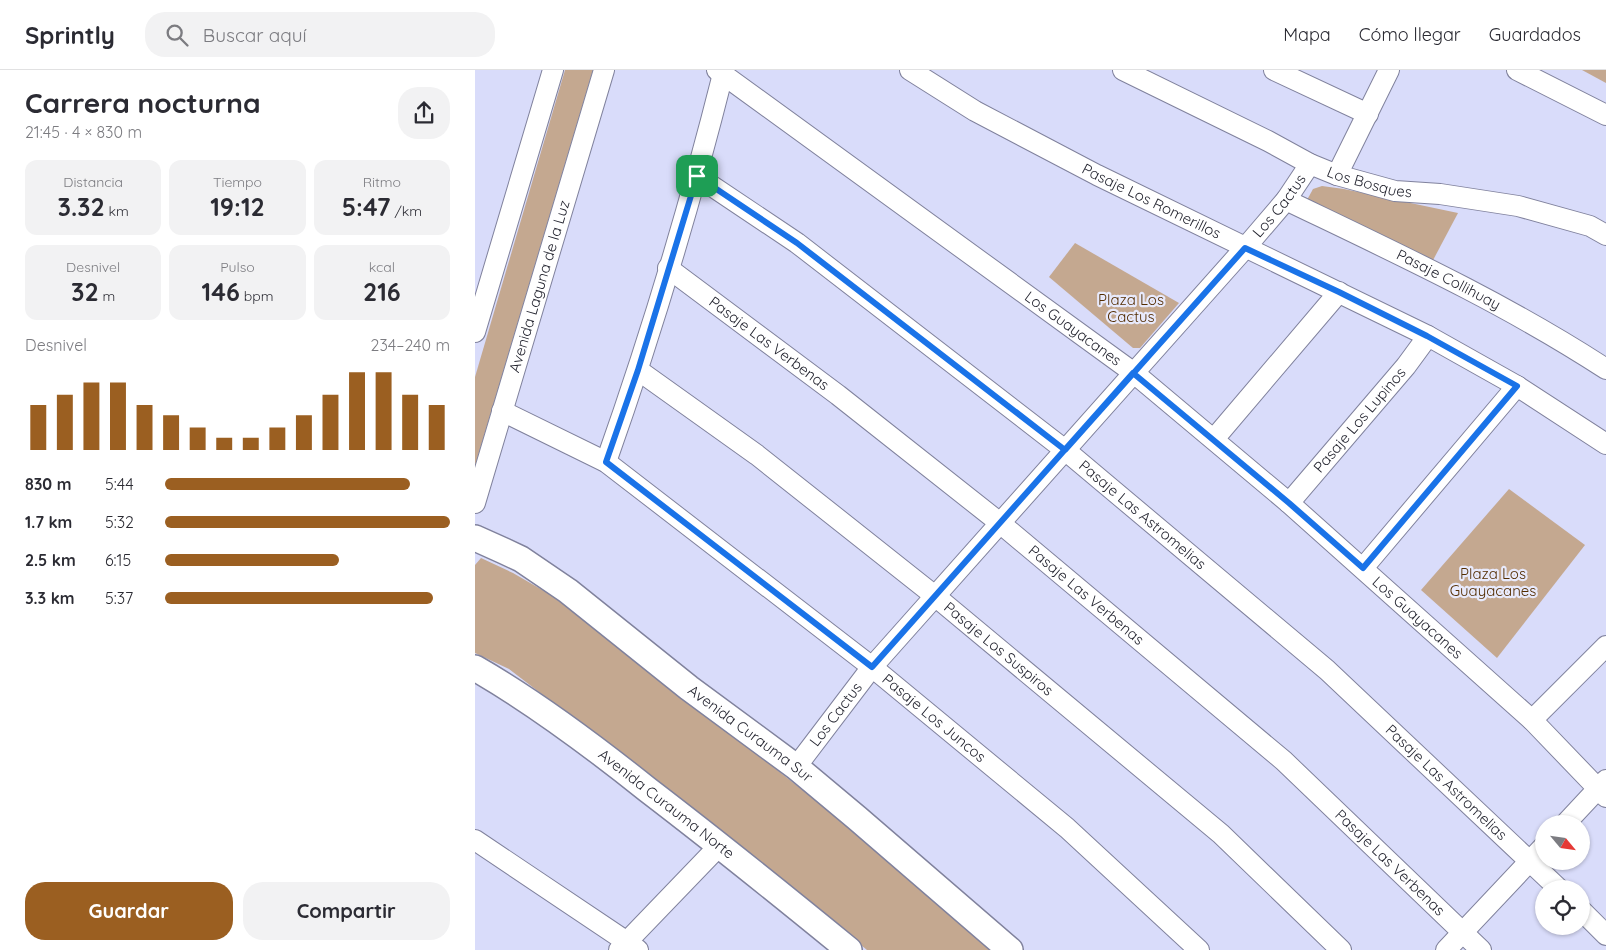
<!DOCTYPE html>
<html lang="es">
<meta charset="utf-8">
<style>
:root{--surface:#fff;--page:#f2f2f3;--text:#2b2b33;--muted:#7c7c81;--line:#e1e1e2;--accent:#9b5f21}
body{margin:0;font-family:Quicksand,sans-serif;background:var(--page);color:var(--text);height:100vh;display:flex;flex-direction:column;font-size:19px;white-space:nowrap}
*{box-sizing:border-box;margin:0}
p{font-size:16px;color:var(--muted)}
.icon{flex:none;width:28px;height:28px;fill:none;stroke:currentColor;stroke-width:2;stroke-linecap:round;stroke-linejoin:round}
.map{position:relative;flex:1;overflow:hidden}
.side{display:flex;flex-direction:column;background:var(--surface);width:475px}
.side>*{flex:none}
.needle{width:32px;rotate:119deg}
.controls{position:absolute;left:1060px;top:745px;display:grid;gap:10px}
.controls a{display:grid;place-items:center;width:55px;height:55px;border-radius:50%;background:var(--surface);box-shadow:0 1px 4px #0004;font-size:25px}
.pin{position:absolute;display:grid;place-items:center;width:42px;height:42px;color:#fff;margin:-21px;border-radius:10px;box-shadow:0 2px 8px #0006}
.round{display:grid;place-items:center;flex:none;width:52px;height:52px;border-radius:20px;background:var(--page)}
.head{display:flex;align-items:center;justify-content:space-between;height:85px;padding:0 25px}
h1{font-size:28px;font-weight:700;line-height:38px}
.metrics{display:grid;grid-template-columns:repeat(3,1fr);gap:8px;height:85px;padding:5px 25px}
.metrics div{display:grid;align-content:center;border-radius:12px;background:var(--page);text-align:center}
.metrics b{font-size:25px;font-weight:700}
.metrics small{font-size:14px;font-weight:400}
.metrics p{font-size:14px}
.chart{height:140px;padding:10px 25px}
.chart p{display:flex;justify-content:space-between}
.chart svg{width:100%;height:90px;margin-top:5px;stroke:var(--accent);stroke-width:6}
.action{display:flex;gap:10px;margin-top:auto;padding:10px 25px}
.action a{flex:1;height:58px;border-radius:20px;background:var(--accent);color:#fff;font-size:20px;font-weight:700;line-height:58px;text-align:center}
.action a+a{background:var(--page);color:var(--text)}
ul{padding:0 25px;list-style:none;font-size:16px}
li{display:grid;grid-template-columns:80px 60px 1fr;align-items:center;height:38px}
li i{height:12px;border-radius:6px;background:var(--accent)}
header{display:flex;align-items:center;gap:30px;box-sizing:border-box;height:70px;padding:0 25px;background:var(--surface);border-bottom:1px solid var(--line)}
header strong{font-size:24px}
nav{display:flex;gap:28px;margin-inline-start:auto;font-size:18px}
.search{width:350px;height:45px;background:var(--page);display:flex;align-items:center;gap:12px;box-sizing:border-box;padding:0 18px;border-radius:20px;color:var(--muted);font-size:19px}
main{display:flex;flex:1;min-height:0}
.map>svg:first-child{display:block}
</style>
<header>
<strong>Sprintly</strong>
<div class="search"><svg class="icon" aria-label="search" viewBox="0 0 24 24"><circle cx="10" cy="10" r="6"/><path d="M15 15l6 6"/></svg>Buscar aquí</div>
<nav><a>Mapa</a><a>Cómo llegar</a><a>Guardados</a></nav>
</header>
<main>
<section class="side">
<div class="head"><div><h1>Carrera nocturna</h1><p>21:45 · 4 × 830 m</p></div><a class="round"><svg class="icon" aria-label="share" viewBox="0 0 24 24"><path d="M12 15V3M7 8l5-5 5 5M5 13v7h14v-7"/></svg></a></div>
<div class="metrics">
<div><p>Distancia</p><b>3.32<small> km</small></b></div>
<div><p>Tiempo</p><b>19:12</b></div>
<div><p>Ritmo</p><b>5:47<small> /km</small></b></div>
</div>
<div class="metrics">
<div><p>Desnivel</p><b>32<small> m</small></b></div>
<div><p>Pulso</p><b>146<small> bpm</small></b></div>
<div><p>kcal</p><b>216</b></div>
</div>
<div class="chart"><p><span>Desnivel</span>234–240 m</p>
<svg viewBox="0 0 160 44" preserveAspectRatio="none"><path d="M5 44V22M15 44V17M25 44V11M35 44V11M45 44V22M55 44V27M65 44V33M75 44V38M85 44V38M95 44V33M105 44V27M115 44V17M125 44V6M135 44V6M145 44V17M155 44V22"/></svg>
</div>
<ul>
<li><b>830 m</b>5:44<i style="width:86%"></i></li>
<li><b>1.7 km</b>5:32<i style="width:100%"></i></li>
<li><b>2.5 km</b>6:15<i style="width:61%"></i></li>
<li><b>3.3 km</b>5:37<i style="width:94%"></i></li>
</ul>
<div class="action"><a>Guardar</a><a>Compartir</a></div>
</section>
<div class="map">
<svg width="1131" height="880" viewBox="0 0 1131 880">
<rect width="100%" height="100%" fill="#d9dcfa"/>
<g fill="#c4a890">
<polygon points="90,0 118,0 0,396 0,307"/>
<polygon points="1107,0 1131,0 1131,13"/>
<polygon points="847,116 869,119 983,143 956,194 832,130 838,119"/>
<polygon points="600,173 704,233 665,278 658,278 574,207"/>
<polygon points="1034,419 1110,475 1022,588 946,520"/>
<polygon points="6,488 38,503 76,525 178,602 373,756 517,880 392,880 297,801 34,599 0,583 0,495"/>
</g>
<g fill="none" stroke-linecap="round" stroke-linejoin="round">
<g stroke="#80829d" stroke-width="22">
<g id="minor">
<path id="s1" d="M242 0 659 303 814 433 1057 650 1131 727"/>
<path id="s2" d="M435 0 500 41 622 105 953 266 1042 316 1131 374"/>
<path id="s3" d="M648 0 793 71 835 94 862 105 920 121 965 124 1043 136 1115 156 1131 165"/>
<polyline points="799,0 893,44"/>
<polyline points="1042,0 1131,45"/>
<polyline points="862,105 914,0"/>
<path id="s4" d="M222 106 322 173 590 380 852 600 1084 819"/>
<path id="s5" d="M811 130C919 182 1030 233 1131 299"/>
<path id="s6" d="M193 198 363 325 525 453 809 691 1006 880"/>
<polyline points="0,262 78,0"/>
<path id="s7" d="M163 300 282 385 460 526 746 764 866 880"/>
<path id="s8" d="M27 341 131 392 397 597 592 758 724 880"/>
<polyline points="739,369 864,222"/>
<path d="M131 392C176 265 215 135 248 4"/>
<path id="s9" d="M0 433 129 0"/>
<path id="s10" d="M814 433 931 296 953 266"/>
<polyline points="888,498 1042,316"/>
<polyline points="1057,650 1131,576"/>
<path id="s11" d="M321 697 397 597 770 178 811 130 835 94"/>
<polyline points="1090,754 1131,710"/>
<polyline points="0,770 152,872 163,880"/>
<polyline points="1106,840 1131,865"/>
<polyline points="144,880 245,775"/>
<polyline points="971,880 1069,776"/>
</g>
</g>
<g stroke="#80829d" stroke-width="28">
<g id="tertiary">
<path id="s12" d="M0 468 29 481 46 489 93 521 214 618 321 697 382 748 535 880"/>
<path id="s13" d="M0 598C61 633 118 676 173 720 241 772 308 826 374 880"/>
</g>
</g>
<use href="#minor" stroke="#fff" stroke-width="20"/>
<use href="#tertiary" stroke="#fff" stroke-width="25"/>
</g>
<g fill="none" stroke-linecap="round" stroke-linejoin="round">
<g stroke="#fff" stroke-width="10">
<path id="route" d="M222 106 163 300 131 392 397 597C484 499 571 401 658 303L814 433 888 498 1042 316 952 266 864 222 770 178 590 380 322 173 222 106"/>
</g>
<use href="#route" stroke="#1a73e8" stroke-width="6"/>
</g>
<g text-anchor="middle" stroke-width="4.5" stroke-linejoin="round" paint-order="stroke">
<g font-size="15" fill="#252631" stroke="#e8eafc">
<text dy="5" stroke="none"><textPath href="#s3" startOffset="272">Los Bosques</textPath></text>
<text dy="5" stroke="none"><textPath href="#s2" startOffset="275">Pasaje Los Romerillos</textPath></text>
<text dy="5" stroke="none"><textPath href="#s11" startOffset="741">Los Cactus</textPath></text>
<text dy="5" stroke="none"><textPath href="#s5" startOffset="181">Pasaje Collihuay</textPath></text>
<text dy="5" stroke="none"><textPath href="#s9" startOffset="226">Avenida Laguna de la Luz</textPath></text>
<text dy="5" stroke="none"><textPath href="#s1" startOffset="440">Los Guayacanes</textPath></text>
<text dy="5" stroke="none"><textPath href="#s6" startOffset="126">Pasaje Las Verbenas</textPath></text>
<text dy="5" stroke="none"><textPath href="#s10" startOffset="109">Pasaje Los Lupinos</textPath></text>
<text dy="5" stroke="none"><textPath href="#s4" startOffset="560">Pasaje Las Astromelias</textPath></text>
<text dy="5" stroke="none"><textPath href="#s6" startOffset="531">Pasaje Las Verbenas</textPath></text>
<text dy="5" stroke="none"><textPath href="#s1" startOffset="890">Los Guayacanes</textPath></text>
<text dy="5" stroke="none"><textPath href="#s7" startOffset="456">Pasaje Los Suspiros</textPath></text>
<text dy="5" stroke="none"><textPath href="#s11" startOffset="66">Los Cactus</textPath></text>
<text dy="5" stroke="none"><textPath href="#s8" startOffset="532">Pasaje Los Juncos</textPath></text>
<text dy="5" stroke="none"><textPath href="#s12" startOffset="339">Avenida Curauma Sur</textPath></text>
<text dy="5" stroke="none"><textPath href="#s4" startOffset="965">Pasaje Las Astromelias</textPath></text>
<text dy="5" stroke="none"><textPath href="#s13" startOffset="235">Avenida Curauma Norte</textPath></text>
<text dy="5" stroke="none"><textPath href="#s6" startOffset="936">Pasaje Las Verbenas</textPath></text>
</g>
<g font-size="15" fill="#532c00" stroke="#e8eafc">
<text x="656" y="235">Plaza Los<tspan x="656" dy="17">Cactus</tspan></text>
<text x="1018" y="509">Plaza Los<tspan x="1018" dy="17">Guayacanes</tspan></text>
</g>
</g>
</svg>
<div class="controls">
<a><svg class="needle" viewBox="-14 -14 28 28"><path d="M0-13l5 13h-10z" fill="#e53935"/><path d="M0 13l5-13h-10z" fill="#7c7c81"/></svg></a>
<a><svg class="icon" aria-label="locate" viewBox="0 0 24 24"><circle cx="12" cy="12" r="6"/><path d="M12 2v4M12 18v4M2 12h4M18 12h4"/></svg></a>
</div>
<div class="pin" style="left:222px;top:106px;background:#1e9e55"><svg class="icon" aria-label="arrive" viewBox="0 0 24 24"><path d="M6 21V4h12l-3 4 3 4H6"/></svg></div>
</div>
</main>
